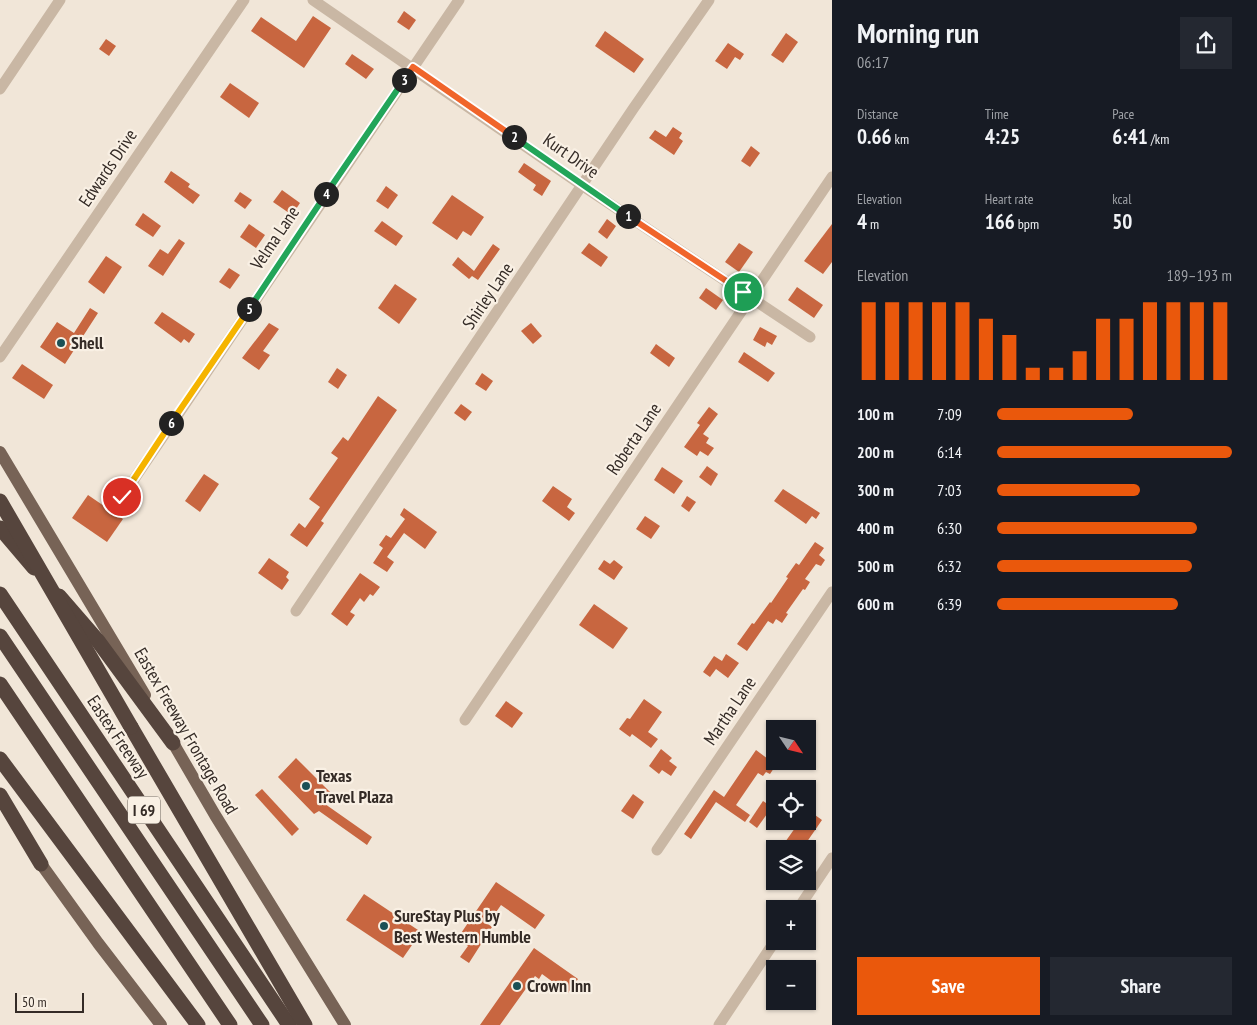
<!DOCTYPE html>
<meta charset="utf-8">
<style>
:root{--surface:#171b24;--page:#242831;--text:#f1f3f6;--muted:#9ea1a6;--accent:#ea580c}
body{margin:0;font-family:"PT Sans Narrow",sans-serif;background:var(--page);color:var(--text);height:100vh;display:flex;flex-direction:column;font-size:19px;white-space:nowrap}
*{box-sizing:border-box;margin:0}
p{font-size:16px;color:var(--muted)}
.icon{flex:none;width:28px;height:28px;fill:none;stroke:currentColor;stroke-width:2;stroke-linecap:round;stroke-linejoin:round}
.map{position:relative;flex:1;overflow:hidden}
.sheet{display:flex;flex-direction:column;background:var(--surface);width:425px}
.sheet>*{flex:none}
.needle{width:32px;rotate:125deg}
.controls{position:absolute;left:766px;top:720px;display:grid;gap:10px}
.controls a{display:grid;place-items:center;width:50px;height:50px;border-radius:0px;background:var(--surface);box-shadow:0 1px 4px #0004;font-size:25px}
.scale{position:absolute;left:15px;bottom:12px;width:69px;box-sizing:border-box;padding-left:5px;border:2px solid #342b26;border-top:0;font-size:14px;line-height:18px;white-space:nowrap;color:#342b26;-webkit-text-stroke:4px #f9f0e4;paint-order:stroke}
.pin{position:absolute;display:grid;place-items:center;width:42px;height:42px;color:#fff;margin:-21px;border:2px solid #fff;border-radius:50%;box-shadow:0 1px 5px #0007}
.km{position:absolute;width:25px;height:25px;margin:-12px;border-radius:50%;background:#222;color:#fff;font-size:14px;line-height:25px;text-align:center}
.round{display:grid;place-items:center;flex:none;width:52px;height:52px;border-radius:0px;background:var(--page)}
.head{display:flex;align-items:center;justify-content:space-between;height:85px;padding:0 25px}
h1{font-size:28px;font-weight:600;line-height:38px}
.stats{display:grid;grid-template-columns:repeat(3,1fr);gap:8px;height:85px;padding:5px 25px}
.stats div{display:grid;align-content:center}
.stats b{font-size:21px;font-weight:600}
.stats small{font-size:14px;font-weight:400}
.stats p{font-size:14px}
.chart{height:140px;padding:10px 25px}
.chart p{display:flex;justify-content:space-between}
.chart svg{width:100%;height:90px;margin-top:5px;stroke:var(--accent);stroke-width:6}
.action{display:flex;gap:10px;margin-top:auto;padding:10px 25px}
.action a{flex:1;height:58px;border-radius:0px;background:var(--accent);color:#fff;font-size:20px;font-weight:600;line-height:58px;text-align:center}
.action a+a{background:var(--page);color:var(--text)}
ul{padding:0 25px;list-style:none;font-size:16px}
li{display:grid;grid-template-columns:80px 60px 1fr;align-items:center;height:38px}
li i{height:12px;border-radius:6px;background:var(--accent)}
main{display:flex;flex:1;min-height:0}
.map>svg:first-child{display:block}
</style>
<main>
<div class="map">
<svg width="832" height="1025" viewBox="0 0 832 1025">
<rect width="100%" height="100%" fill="#f1e6d8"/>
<g fill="#c86640">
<polygon points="404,11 416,20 409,30 397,22"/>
<polygon points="313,16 331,28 304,68 251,31 261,17 296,41"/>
<polygon points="605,31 644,59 634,73 595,46"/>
<polygon points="786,33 798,42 783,63 771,55"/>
<polygon points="106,39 116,46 109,56 99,49"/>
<polygon points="728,43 744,54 740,60 735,57 727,69 715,61"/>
<polygon points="352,54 374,69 366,79 345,64"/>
<polygon points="230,83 259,103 249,118 220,97"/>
<polygon points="673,127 682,133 679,138 683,141 674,155 649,138 655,130 666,137"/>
<polygon points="751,146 760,153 750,167 741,161"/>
<polygon points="524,163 551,181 542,196 533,190 536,185 518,172"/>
<polygon points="171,171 190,184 188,187 200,195 193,204 164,182"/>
<polygon points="386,186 398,195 388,209 376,201"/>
<polygon points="282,190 300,203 292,215 273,202"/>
<polygon points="240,192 252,200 245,209 234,201"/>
<polygon points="452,195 484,217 471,236 463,231 457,240 432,223"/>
<polygon points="143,213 161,226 153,237 135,225"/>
<polygon points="607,219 616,226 607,239 598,232"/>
<polygon points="382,221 403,236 396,246 374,231"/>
<polygon points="249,224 265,235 256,248 240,237"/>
<polygon points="832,224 832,262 823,274 804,261"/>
<polygon points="179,239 185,243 163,276 148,266 160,249 168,254"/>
<polygon points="589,243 608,257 601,267 581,253"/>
<polygon points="739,243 753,252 739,272 725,262"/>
<polygon points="493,244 500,249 478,280 472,276 469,279 452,265 458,257 474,271"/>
<polygon points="106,256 122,267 104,294 88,282"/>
<polygon points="229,268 240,275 230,289 219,282"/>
<polygon points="395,284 417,299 399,324 378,308"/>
<polygon points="797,287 823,305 814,318 788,300"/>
<polygon points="706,288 723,300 716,310 699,298"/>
<polygon points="90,308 98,313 65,364 40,347 57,322 74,333"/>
<polygon points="162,312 195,334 189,343 184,339 181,343 154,323"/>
<polygon points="269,323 279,329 263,351 270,355 259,370 242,358"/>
<polygon points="531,323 542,336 533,344 521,331"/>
<polygon points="760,327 777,336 772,345 767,342 765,347 753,340"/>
<polygon points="656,344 675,358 669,367 650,353"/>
<polygon points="744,352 775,373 768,382 738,362"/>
<polygon points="22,364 53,385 44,399 12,378"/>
<polygon points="337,368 347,375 338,389 328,382"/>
<polygon points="482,373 493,381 486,391 475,384"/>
<polygon points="378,396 397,410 321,521 324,523 307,547 290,535 299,523 305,528 320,507 309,499 338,458 331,453 343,437 348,441"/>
<polygon points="461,404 472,412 465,421 454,413"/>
<polygon points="709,407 718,414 703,434 709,438 706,443 714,448 708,456 700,451 697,456 684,447 700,425 697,423"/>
<polygon points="707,466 718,474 711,486 699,477"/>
<polygon points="662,467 683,481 674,494 654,480"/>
<polygon points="204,474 219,484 200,512 185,501"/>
<polygon points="553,486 572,499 567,507 575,513 569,521 542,501"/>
<polygon points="783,489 820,513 816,519 812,516 806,524 774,501"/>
<polygon points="88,495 123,519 107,542 72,518"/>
<polygon points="687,496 696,502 689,512 681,506"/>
<polygon points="404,508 437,532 425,549 404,533 387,557 394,562 387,572 373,563 383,548 379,545 386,535 391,538 405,519 400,515"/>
<polygon points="645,516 660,526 651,539 636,529"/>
<polygon points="815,542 824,548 819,555 825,560 821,566 816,564 805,579 810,582 805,590 803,589 786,613 788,614 782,623 776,619 773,624 768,621 747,651 737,644 752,623 754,624 770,602 771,603 788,578 786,577 796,563 799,565"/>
<polygon points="269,558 289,572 286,577 289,580 282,590 258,573"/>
<polygon points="604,560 610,564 614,560 623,567 614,580 598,569"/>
<polygon points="360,573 380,587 373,596 370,594 364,602 360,598 350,612 355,615 347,626 331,614"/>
<polygon points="594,604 628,628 613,649 579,625"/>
<polygon points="726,654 739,663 728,678 716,669 710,677 703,672 714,656 722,661"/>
<polygon points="644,699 662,712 648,732 658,739 651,748 632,734 630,737 619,729 627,718 630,719"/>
<polygon points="506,701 523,713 512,728 495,716"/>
<polygon points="661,749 672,758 669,761 677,767 671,776 662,770 659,774 649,766"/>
<polygon points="756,750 776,765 770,774 766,772 763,776 758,773 736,805 750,815 745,822 716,802 691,839 684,834 714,790 724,797"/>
<polygon points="296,758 334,796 325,804 372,837 367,845 319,811 314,814 278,777"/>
<polygon points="262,789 299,829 292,836 255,795"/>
<polygon points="633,794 644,802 633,819 621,811"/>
<polygon points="763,801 772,807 757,828 749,822"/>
<polygon points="808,810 822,820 802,849 788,849 783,845 800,821 808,821"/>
<polygon points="496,882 545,915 535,929 501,905 488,924 492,927 469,963 460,957 468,946 457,939"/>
<polygon points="364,894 421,932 403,958 346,920"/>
<polygon points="534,948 578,979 568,993 542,974 539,979 535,976 500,1025 480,1025"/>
</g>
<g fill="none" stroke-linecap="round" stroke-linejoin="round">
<g stroke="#c9b7a4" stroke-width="11">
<polyline points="313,0 583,186 810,337"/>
<polyline points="0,89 60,0"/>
<polyline points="0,357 244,0"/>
<polyline points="122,497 459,0"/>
<polyline points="296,611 633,109 709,0"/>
<polyline points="465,720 832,177"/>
<polyline points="657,850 832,592"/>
<polyline points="798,909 832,858"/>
<polyline points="719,1025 775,941"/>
</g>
<g stroke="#776356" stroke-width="12">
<polyline points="0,452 145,695"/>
<polyline points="169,736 215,815 345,1025"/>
<polyline points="36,857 98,943 161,1025"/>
</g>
<g stroke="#56453d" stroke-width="15">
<polyline points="0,528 34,568"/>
<polyline points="0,594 289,1025"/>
<polyline points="59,596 98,641 173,743"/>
<polyline points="0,636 262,1025"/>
<polyline points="0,684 230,1025"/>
<polyline points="131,727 305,1025"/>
<polyline points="0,759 198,1025"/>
<polyline points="0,795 41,864"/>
</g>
<polyline stroke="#56453d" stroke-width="15" points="0,501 131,727"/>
</g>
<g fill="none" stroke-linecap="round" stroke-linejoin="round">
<g stroke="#fff" stroke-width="10">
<polyline id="split-1" points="628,216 743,292"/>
</g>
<g stroke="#fff" stroke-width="10">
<polyline id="split-2" points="514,137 628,216"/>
</g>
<g stroke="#fff" stroke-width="10">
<polyline id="split-3" points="404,80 413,67 514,137"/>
</g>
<g stroke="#fff" stroke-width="10">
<polyline id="split-4" points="326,194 404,80"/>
</g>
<g stroke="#fff" stroke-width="10">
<polyline id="split-5" points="249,309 326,194"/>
</g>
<g stroke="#fff" stroke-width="10">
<polyline id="split-6" points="171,423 249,309"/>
</g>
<g stroke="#fff" stroke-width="10">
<polyline id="split-7" points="122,497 171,423"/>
</g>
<use href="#split-1" stroke="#f0652b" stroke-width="6"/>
<use href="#split-2" stroke="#22a559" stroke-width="6"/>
<use href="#split-3" stroke="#f0652b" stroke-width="6"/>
<use href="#split-4" stroke="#22a559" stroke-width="6"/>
<use href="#split-5" stroke="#22a559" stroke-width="6"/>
<use href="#split-6" stroke="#f5b400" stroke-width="6"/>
<use href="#split-7" stroke="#f5b400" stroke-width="6"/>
</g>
<g fill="#1b5056" stroke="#f9f0e4" stroke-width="2">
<circle cx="61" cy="343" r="5"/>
<circle cx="306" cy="786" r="5"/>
<circle cx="384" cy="926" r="5"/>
<circle cx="517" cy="986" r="5"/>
</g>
<g text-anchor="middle" stroke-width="4.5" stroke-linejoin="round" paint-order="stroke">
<rect fill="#f9f0e4" stroke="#6f665f" stroke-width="1" x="128" y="796.5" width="32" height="27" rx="4"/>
<g font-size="16" font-weight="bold" fill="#342b26">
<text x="144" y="816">I 69</text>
</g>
<g font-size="18" fill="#342b26" stroke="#f9f0e4">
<text transform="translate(571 156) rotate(35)" y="6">Kurt Drive</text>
<text transform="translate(108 168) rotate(-56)" y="6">Edwards Drive</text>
<text transform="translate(275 238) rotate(-56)" y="6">Velma Lane</text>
<text transform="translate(488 296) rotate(-56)" y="6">Shirley Lane</text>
<text transform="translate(634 439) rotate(-56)" y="6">Roberta Lane</text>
<text transform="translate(730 711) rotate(-56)" y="6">Martha Lane</text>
<text transform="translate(186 731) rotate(60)" y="6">Eastex Freeway Frontage Road</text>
<text transform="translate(118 737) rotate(56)" y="6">Eastex Freeway</text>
</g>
<g font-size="18" font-weight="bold" fill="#342b26" stroke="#f9f0e4" text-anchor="start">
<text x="71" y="349">Shell</text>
<text x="316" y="782">Texas<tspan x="316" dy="21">Travel Plaza</tspan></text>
<text x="394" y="922">SureStay Plus by<tspan x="394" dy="21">Best Western Humble</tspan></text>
<text x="527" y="992">Crown Inn</text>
</g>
</g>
</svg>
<div class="controls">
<a><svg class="needle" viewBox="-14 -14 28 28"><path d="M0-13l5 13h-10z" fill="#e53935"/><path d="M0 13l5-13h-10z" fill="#9ea1a6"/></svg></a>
<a><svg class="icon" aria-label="locate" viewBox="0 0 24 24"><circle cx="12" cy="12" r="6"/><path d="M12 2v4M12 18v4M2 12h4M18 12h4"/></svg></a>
<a><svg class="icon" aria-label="layers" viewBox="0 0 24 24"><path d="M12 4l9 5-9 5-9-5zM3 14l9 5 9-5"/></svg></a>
<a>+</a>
<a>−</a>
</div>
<div class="scale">50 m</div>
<div class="pin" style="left:743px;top:292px;background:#1e9e55"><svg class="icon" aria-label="arrive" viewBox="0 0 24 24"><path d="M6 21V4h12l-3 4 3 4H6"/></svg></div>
<div class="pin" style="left:122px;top:497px;background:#d93025"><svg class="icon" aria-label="check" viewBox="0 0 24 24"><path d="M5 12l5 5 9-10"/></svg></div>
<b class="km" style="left:628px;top:216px">1</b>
<b class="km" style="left:514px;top:137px">2</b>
<b class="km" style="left:404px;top:80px">3</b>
<b class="km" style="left:326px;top:194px">4</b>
<b class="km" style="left:249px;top:309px">5</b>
<b class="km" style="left:171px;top:423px">6</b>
</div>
<section class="sheet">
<div class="head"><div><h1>Morning run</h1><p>06:17</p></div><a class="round"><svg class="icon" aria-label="share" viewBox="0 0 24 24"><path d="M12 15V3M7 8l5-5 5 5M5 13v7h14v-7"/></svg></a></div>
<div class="stats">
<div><p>Distance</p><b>0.66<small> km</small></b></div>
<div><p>Time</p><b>4:25</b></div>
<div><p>Pace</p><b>6:41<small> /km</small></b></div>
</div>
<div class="stats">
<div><p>Elevation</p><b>4<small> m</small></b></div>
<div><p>Heart rate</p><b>166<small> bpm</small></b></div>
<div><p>kcal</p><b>50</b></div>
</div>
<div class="chart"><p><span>Elevation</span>189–193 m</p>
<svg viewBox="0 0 160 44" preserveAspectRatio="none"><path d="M5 44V6M15 44V6M25 44V6M35 44V6M45 44V6M55 44V14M65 44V22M75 44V38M85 44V38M95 44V30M105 44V14M115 44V14M125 44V6M135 44V6M145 44V6M155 44V6"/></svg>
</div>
<ul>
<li><b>100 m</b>7:09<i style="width:58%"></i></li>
<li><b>200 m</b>6:14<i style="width:100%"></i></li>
<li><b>300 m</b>7:03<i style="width:61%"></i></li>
<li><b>400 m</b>6:30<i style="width:85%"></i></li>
<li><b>500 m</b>6:32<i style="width:83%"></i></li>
<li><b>600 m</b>6:39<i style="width:77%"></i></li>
</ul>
<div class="action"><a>Save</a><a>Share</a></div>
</section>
</main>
